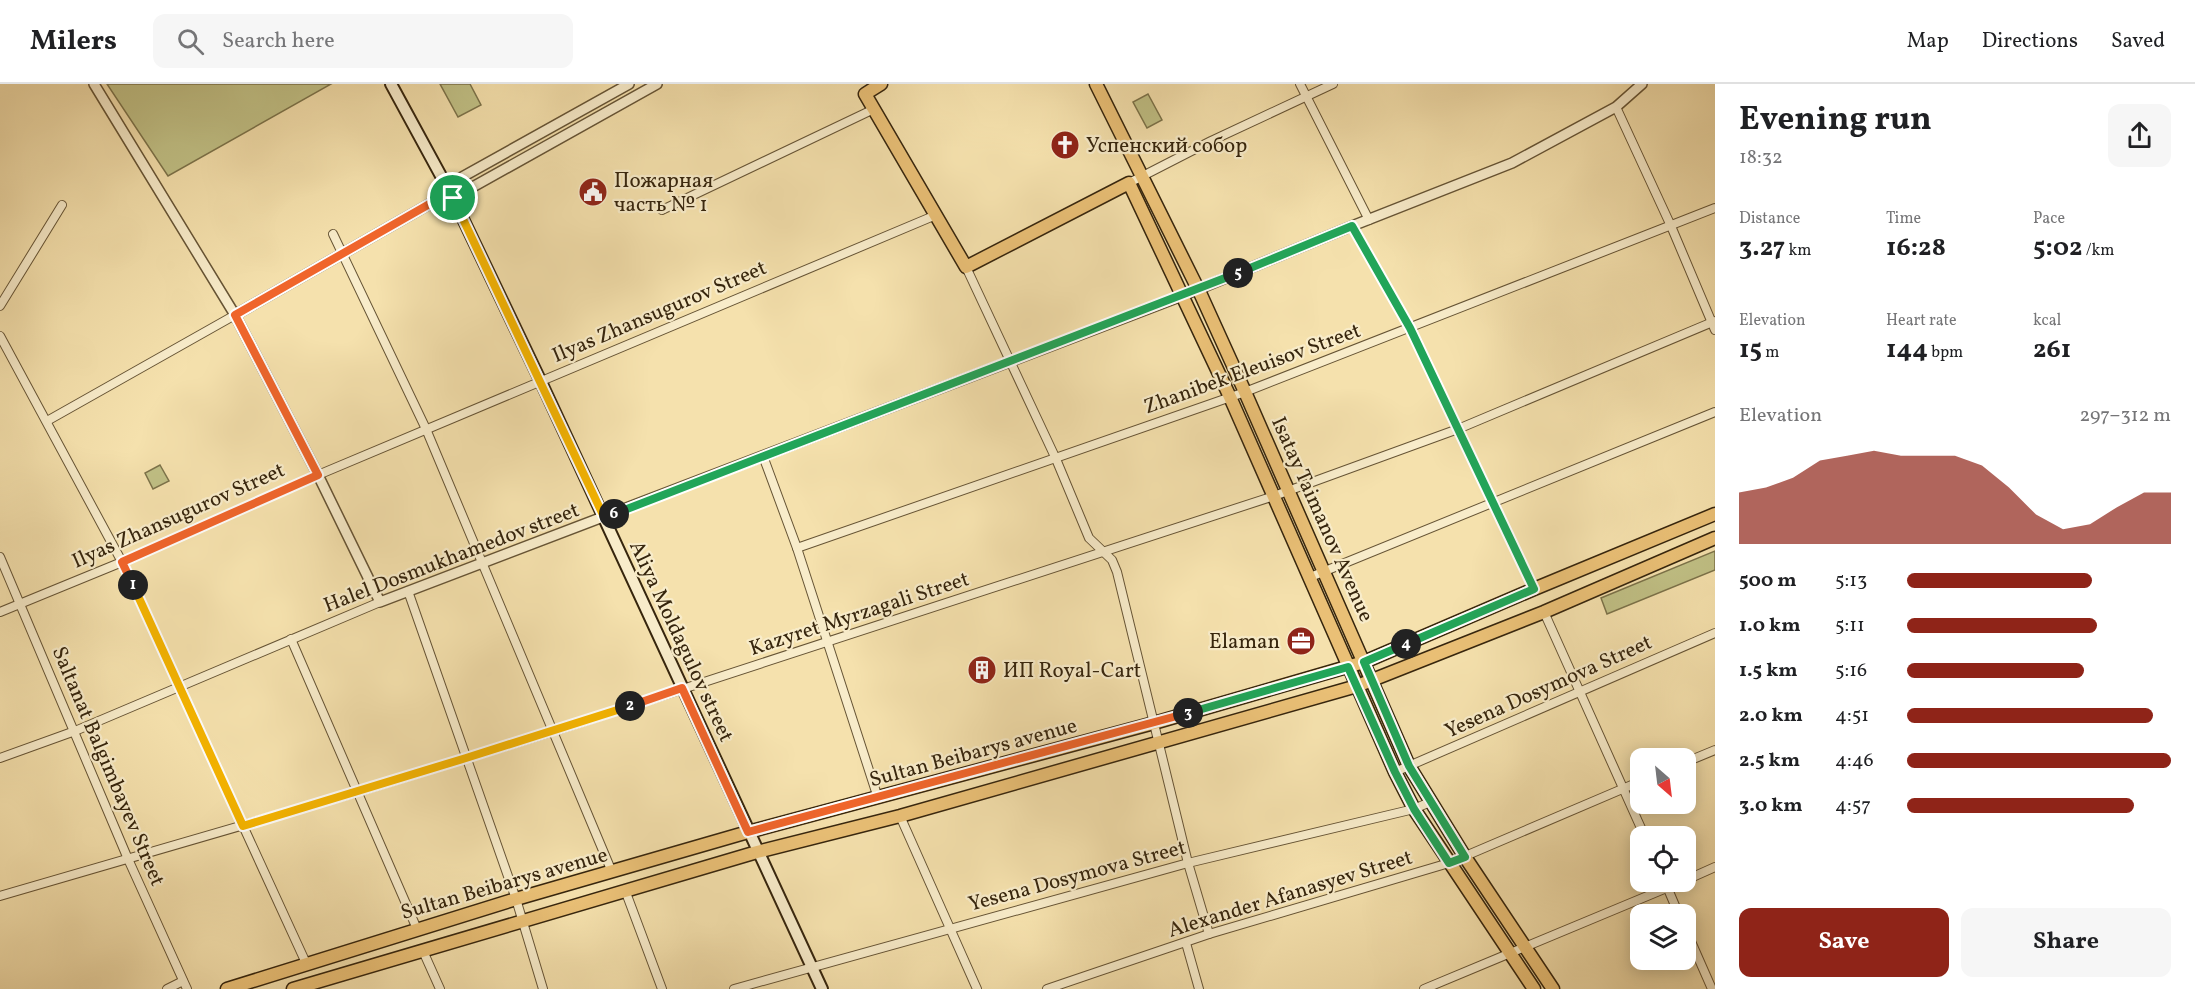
<!DOCTYPE html>
<meta charset="utf-8">
<style>
:root{--surface:#fff;--page:#f6f6f6;--text:#202124;--muted:#757577;--line:#e0e0e0;--accent:#8f2418}
body{margin:0;font-family:Vollkorn,serif;background:var(--page);color:var(--text);height:100vh;display:flex;flex-direction:column;font-size:22px;white-space:nowrap}
*{box-sizing:border-box;margin:0}
p{font-size:20px;color:var(--muted)}
.icon{flex:none;width:33px;height:33px;fill:none;stroke:currentColor;stroke-width:2;stroke-linecap:round;stroke-linejoin:round}
.map{position:relative;flex:1;overflow:hidden}
.drawer{display:flex;flex-direction:column;background:var(--surface);width:480px}
.drawer>*{flex:none}
.needle{width:39px;rotate:152deg}
.controls{position:absolute;left:1630px;top:664px;display:grid;gap:12px}
.controls a{display:grid;place-items:center;width:66px;height:66px;border-radius:12px;background:var(--surface);box-shadow:0 3px 15px #0003;font-size:30px}
.pin{position:absolute;display:grid;place-items:center;width:51px;height:51px;color:#fff;margin:-26px;border:3px solid #fff;border-radius:50%;box-shadow:0 2px 6px #0007}
.km{position:absolute;width:30px;height:30px;margin:-15px;border-radius:50%;background:#222;color:#fff;font-size:16px;line-height:30px;text-align:center}
.round{display:grid;place-items:center;flex:none;width:63px;height:63px;border-radius:12px;background:var(--page)}
.overview{display:flex;align-items:center;justify-content:space-between;height:102px;padding:0 24px}
h1{font-size:33px;font-weight:700;line-height:45px}
.metrics{display:grid;grid-template-columns:repeat(3,1fr);gap:9px;height:102px;padding:6px 24px}
.metrics div{display:grid;align-content:center}
.metrics b{font-size:26px;font-weight:700}
.metrics small{font-size:16px;font-weight:400}
.metrics p{font-size:16px}
.chart{height:168px;padding:12px 24px}
.chart p{display:flex;justify-content:space-between}
.chart svg{width:100%;height:108px;margin-top:6px;fill:var(--accent);opacity:.7}
.button{display:flex;gap:12px;margin-top:auto;padding:12px 24px}
.button a{flex:1;height:69px;border-radius:12px;background:var(--accent);color:#fff;font-size:24px;font-weight:700;line-height:69px;text-align:center}
.button a+a{background:var(--page);color:var(--text)}
ul{padding:0 24px;list-style:none;font-size:20px}
li{display:grid;grid-template-columns:96px 72px 1fr;align-items:center;height:45px}
li i{height:15px;border-radius:8px;background:var(--accent)}
header{display:flex;align-items:center;gap:36px;box-sizing:border-box;height:84px;padding:0 30px;background:var(--surface);border-bottom:2px solid var(--line)}
header strong{font-size:28px}
nav{display:flex;gap:33px;margin-inline-start:auto;font-size:21px}
.search{width:420px;height:54px;background:var(--page);display:flex;align-items:center;gap:15px;box-sizing:border-box;padding:0 21px;border-radius:12px;color:var(--muted);font-size:22px}
main{display:flex;flex:1;min-height:0}
.map>svg:first-child{display:block}
</style>
<header>
<strong>Milers</strong>
<div class="search"><svg class="icon" aria-label="search" viewBox="0 0 24 24"><circle cx="10" cy="10" r="6"/><path d="M15 15l6 6"/></svg>Search here</div>
<nav><a>Map</a><a>Directions</a><a>Saved</a></nav>
</header>
<main>
<div class="map">
<svg width="1715" height="905" viewBox="0 0 1715 905">
<rect width="100%" height="100%" fill="#f5e1ad"/>
<filter id="stains"><feTurbulence type="fractalNoise" baseFrequency=".00333" numOctaves="4"/><feColorMatrix values="0 0 0 0 .2 0 0 0 0 .09 0 0 0 0 .02 0 0 0 .5 -.17"/></filter>
<radialGradient id="worn" r=".72"><stop offset=".6" stop-color="#630" stop-opacity="0"/><stop offset="1" stop-color="#630" stop-opacity=".3"/></radialGradient>
<g fill="#c1c186" stroke="#7c734a" stroke-width="1.5">
<polygon points="107,0 331,0 168,92"/>
<polygon points="440,0 470,0 481,21 458,33"/>
<polygon points="1148,10 1162,36 1147,44 1133,18"/>
<polygon points="160,381 169,397 153,405 145,389"/>
<polygon points="1715,467 1715,486 1607,530 1601,514"/>
</g>
<g fill="none" stroke-linecap="round" stroke-linejoin="round">
<g stroke="#665435" stroke-width="10">
<g id="minor">
<polyline points="1300,0 1369,136"/>
<polyline points="1616,23 1671,142 1715,246"/>
<polyline points="1129,99 1211,57 1333,0"/>
<polyline points="662,126 874,25"/>
<polyline points="1352,142 1410,244 1534,505"/>
<polyline points="333,150 426,345 612,788"/>
<polyline points="966,183 1056,375 1089,454 1112,476 1117,488 1188,779 1209,850"/>
<polyline points="0,222 62,121"/>
<polyline points="0,252 122,478 306,879"/>
<polyline points="47,337 235,231"/>
<polyline points="763,372 797,464 878,714"/>
<polyline points="797,464 1245,308 1715,124"/>
<polyline points="0,473 128,775 187,905"/>
<polyline points="1308,494 1715,328"/>
<polyline points="408,507 516,815 543,905"/>
<polyline points="0,528 122,478 318,391 936,131"/>
<polyline points="1544,528 1645,753"/>
<polyline points="291,555 417,845"/>
<polyline points="0,674 75,647 380,518"/>
<polyline points="1686,678 1715,666"/>
<polyline points="1395,688 1715,549"/>
<polyline points="900,732 977,905"/>
<polyline points="1686,796 1715,783"/>
<polyline points="1665,798 1679,831"/>
<polyline points="625,806 662,905"/>
<polyline points="0,812 357,708 554,647 1274,412 1458,345 1715,237"/>
<polyline points="1686,846 1712,905"/>
<polyline points="1186,859 1199,905"/>
<polyline points="423,867 440,905"/>
<polyline points="167,905 183,897"/>
<polyline points="734,905 1188,779 1414,725 1430,718"/>
<polyline points="1047,905 1209,850 1449,779 1641,697"/>
<polyline points="1424,905 1681,798"/>
</g>
</g>
<g stroke="#665435" stroke-width="12">
<g id="tertiary">
<polyline points="94,0 235,231 318,391 380,518 1182,212 1352,142 1512,79 1616,23 1642,0"/>
<polyline points="433,118 446,102 629,0"/>
<polyline points="235,231 433,118 453,114 657,0"/>
</g>
</g>
<g stroke="#36250d" stroke-width="14">
<polyline id="secondary" points="391,0 453,114 541,298 822,905"/>
</g>
<g stroke="#36250d" stroke-width="15">
<g id="primary">
<polyline points="881,0 865,10 966,183 1129,99 1230,313 1395,688 1414,725 1534,905"/>
<polyline points="1096,0 1201,211 1245,308 1409,682 1465,773 1553,905"/>
<polyline points="227,905 516,815 748,748 1154,639 1364,578 1534,505 1715,430"/>
<polyline points="293,905 757,768 900,732 1357,602 1544,528 1715,454"/>
</g>
</g>
<use href="#minor" stroke="#f8ecca" stroke-width="8"/>
<use href="#tertiary" stroke="#f8ecca" stroke-width="9"/>
<use href="#secondary" stroke="#f8ecca" stroke-width="10"/>
<use href="#primary" stroke="#eac076" stroke-width="12"/>
</g>
<g fill="none" stroke-linecap="round" stroke-linejoin="round">
<g stroke="#fff" stroke-width="12">
<polyline id="split-1" points="133,501 122,478 318,391 235,231 433,118 453,114"/>
</g>
<g stroke="#fff" stroke-width="12">
<polyline id="split-2" points="133,501 243,742 466,674 630,622"/>
</g>
<g stroke="#fff" stroke-width="12">
<polyline id="split-3" points="630,622 682,604 748,748 1188,629"/>
</g>
<g stroke="#fff" stroke-width="12">
<polyline id="split-4" points="1188,629 1348,583 1395,688 1414,725 1449,779 1465,773 1409,682 1364,578 1406,560"/>
</g>
<g stroke="#fff" stroke-width="12">
<polyline id="split-5" points="1238,189 1352,142 1410,244 1534,505 1406,560"/>
</g>
<g stroke="#fff" stroke-width="12">
<polyline id="split-6" points="614,430 1238,189"/>
</g>
<g stroke="#fff" stroke-width="12">
<polyline id="split-7" points="453,114 604,433 614,430"/>
</g>
<use href="#split-1" stroke="#f0652b" stroke-width="8"/>
<use href="#split-2" stroke="#f5b400" stroke-width="8"/>
<use href="#split-3" stroke="#f0652b" stroke-width="8"/>
<use href="#split-4" stroke="#22a559" stroke-width="8"/>
<use href="#split-5" stroke="#22a559" stroke-width="8"/>
<use href="#split-6" stroke="#22a559" stroke-width="8"/>
<use href="#split-7" stroke="#f5b400" stroke-width="8"/>
</g>
<defs>
<g id="church-disc" transform="scale(1.5)"><circle r="9.5" fill="#8f2418" stroke="#f8ecca"/><path d="M-1.2-6h2.4v3.5h3.3v2.4h-3.3V6h-2.4V-.1h-3.3v-2.4h3.3Z" fill="#fff"/></g>
<g id="civic-disc" transform="scale(1.5)"><circle r="9.5" fill="#8f2418" stroke="#f8ecca"/><path d="M-.6-6.5H3V-4.5H.6V-3L4-1V1h2V6H-6V1h2V-1L-.6-3ZM-1.2 2.5V6h2.4V2.5Z" fill="#fff"/></g>
<g id="office-disc" transform="scale(1.5)"><circle r="9.5" fill="#8f2418" stroke="#f8ecca"/><path d="M-6-3h4V-5.5h4V-3h4V5H-6ZM-1-4.5V-3h2v-1.5ZM-6 0V1H6V0Z" fill="#fff"/></g>
<g id="building-disc" transform="scale(1.5)"><circle r="9.5" fill="#8f2418" stroke="#f8ecca"/><path d="M-4-6H4V6H1V3H-1V6H-4ZM-2.5-4.3h1.7v1.8h-1.7ZM.8-4.3h1.7v1.8H.8ZM-2.5-1h1.7V.8h-1.7ZM.8-1h1.7V.8H.8Z" fill="#fff"/></g>
</defs>
<g fill-rule="evenodd">
<use href="#church-disc" x="1065" y="61"/>
<use href="#civic-disc" x="593" y="108"/>
<use href="#office-disc" x="1301" y="557"/>
<use href="#building-disc" x="982" y="586"/>
</g>
<g text-anchor="middle" stroke-width="4.5" stroke-linejoin="round" paint-order="stroke">
<g font-size="21" fill="#36250d" stroke="#f8ecca" text-anchor="start">
<text x="1086" y="68">Успенский собор</text>
<text x="614" y="103">Пожарная<tspan x="614" dy="24">часть № 1</tspan></text>
<text x="1280" y="564" text-anchor="end">Elaman</text>
<text x="1003" y="593">ИП Royal-Cart</text>
</g>
<g font-size="21" fill="#36250d" stroke="#f8ecca">
<text transform="translate(659 227) rotate(-23)" y="7">Ilyas Zhansugurov Street</text>
<text transform="translate(1252 284) rotate(-20)" y="7">Zhanibek Eleuisov Street</text>
<text transform="translate(178 431) rotate(-24)" y="7">Ilyas Zhansugurov Street</text>
<text transform="translate(1323 435) rotate(66)" y="7">Isatay Taimanov Avenue</text>
<text transform="translate(451 473) rotate(-21)" y="7">Halel Dosmukhamedov street</text>
<text transform="translate(859 529) rotate(-18)" y="7">Kazyret Myrzagali Street</text>
<text transform="translate(682 557) rotate(65)" y="7">Aliya Moldagulov street</text>
<text transform="translate(1548 602) rotate(-24)" y="7">Yesena Dosymova Street</text>
<text transform="translate(973 668) rotate(-15)" y="7">Sultan Beibarys avenue</text>
<text transform="translate(109 682) rotate(67)" y="7">Saltanat Balgimbayev Street</text>
<text transform="translate(1077 791) rotate(-15)" y="7">Yesena Dosymova Street</text>
<text transform="translate(504 799) rotate(-16)" y="7">Sultan Beibarys avenue</text>
<text transform="translate(1290 809) rotate(-17)" y="7">Alexander Afanasyev Street</text>
</g>
</g>
<rect width="100%" height="100%" filter="url(#stains)"/>
<rect width="100%" height="100%" fill="url(#worn)"/>
</svg>
<div class="controls">
<a><svg class="needle" viewBox="-14 -14 28 28"><path d="M0-13l5 13h-10z" fill="#e53935"/><path d="M0 13l5-13h-10z" fill="#757577"/></svg></a>
<a><svg class="icon" aria-label="locate" viewBox="0 0 24 24"><circle cx="12" cy="12" r="6"/><path d="M12 2v4M12 18v4M2 12h4M18 12h4"/></svg></a>
<a><svg class="icon" aria-label="layers" viewBox="0 0 24 24"><path d="M12 4l9 5-9 5-9-5zM3 14l9 5 9-5"/></svg></a>
</div>
<div class="pin" style="left:453px;top:114px;background:#1e9e55"><svg class="icon" aria-label="arrive" viewBox="0 0 24 24"><path d="M6 21V4h12l-3 4 3 4H6"/></svg></div>
<b class="km" style="left:133px;top:501px">1</b>
<b class="km" style="left:630px;top:622px">2</b>
<b class="km" style="left:1188px;top:629px">3</b>
<b class="km" style="left:1406px;top:560px">4</b>
<b class="km" style="left:1238px;top:189px">5</b>
<b class="km" style="left:614px;top:430px">6</b>
</div>
<section class="drawer">
<div class="overview"><div><h1>Evening run</h1><p>18:32</p></div><a class="round"><svg class="icon" aria-label="share" viewBox="0 0 24 24"><path d="M12 15V3M7 8l5-5 5 5M5 13v7h14v-7"/></svg></a></div>
<div class="metrics">
<div><p>Distance</p><b>3.27<small> km</small></b></div>
<div><p>Time</p><b>16:28</b></div>
<div><p>Pace</p><b>5:02<small> /km</small></b></div>
</div>
<div class="metrics">
<div><p>Elevation</p><b>15<small> m</small></b></div>
<div><p>Heart rate</p><b>144<small> bpm</small></b></div>
<div><p>kcal</p><b>261</b></div>
</div>
<div class="chart"><p><span>Elevation</span>297–312 m</p>
<svg viewBox="0 0 160 44" preserveAspectRatio="none"><path d="M0 44V23L10 21L20 17L30 10L40 8L50 6L60 8L70 8L80 8L90 12L100 21L110 32L120 38L130 36L140 29L150 23L160 23V44z"/></svg>
</div>
<ul>
<li><b>500 m</b>5:13<i style="width:70%"></i></li>
<li><b>1.0 km</b>5:11<i style="width:72%"></i></li>
<li><b>1.5 km</b>5:16<i style="width:67%"></i></li>
<li><b>2.0 km</b>4:51<i style="width:93%"></i></li>
<li><b>2.5 km</b>4:46<i style="width:100%"></i></li>
<li><b>3.0 km</b>4:57<i style="width:86%"></i></li>
</ul>
<div class="button"><a>Save</a><a>Share</a></div>
</section>
</main>
